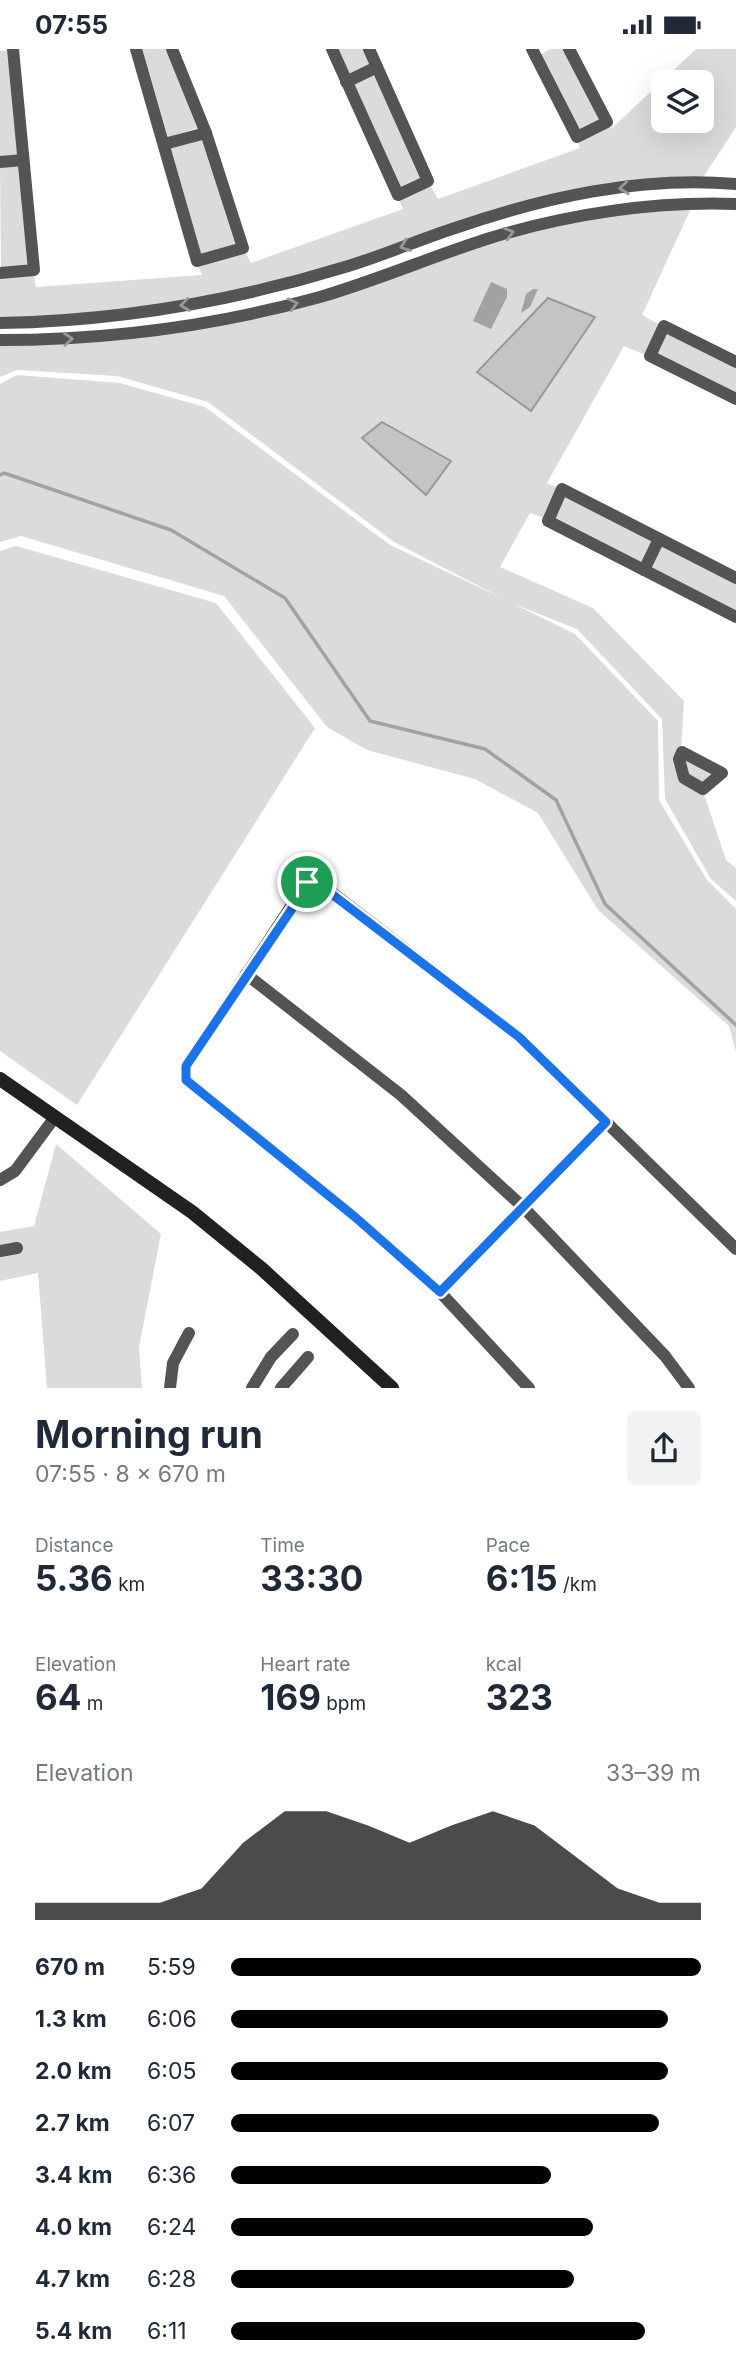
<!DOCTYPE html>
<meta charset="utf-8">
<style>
:root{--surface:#fff;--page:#f2f2f3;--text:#1f2937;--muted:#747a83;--accent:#000}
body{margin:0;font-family:Inter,sans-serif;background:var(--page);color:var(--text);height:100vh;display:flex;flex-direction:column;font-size:26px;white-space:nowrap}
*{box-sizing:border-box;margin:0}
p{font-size:23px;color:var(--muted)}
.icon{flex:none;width:38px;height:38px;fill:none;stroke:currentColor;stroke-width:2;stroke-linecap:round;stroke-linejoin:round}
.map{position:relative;height:1339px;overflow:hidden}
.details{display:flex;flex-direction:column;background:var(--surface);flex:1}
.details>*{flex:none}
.tools{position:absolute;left:651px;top:21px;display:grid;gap:14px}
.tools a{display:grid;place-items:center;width:63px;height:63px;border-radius:10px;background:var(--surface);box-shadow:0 7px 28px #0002;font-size:35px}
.pin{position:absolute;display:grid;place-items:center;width:60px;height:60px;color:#fff;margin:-30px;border:4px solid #fff;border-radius:50%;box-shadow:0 2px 7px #0007}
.round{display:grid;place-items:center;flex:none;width:74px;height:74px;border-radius:10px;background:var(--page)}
.summary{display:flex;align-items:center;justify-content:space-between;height:119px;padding:0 35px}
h1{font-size:38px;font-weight:700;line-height:52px}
.metrics{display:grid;grid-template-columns:repeat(3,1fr);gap:10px;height:119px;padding:7px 35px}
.metrics div{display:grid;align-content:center}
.metrics b{font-size:35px;font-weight:700}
.metrics small{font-size:19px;font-weight:400}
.metrics p{font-size:19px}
.chart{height:196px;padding:14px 35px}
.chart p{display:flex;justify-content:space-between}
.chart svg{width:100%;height:126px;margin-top:7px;fill:var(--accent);opacity:.7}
ul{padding:0 35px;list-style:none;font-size:23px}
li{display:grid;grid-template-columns:112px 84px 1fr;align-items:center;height:52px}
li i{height:18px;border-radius:9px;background:var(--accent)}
.status{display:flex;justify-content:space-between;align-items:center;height:49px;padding:0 35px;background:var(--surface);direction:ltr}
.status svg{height:19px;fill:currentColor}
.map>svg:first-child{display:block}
</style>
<div class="status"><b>07:55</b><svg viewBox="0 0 49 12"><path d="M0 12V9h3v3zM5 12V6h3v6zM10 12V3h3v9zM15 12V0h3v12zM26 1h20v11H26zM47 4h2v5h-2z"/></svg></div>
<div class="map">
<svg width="736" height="1339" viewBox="0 0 736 1339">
<rect width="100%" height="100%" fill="#fff"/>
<g fill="#dbdbdb" fill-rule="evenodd">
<polygon points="142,0 167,0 198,79 168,88"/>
<polygon points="337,0 364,0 371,15 349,26"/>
<polygon points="550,0 565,0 602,72 579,83 538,7"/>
<path d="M696 0H736V78L702 130 598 139 345 216 226 247 147 259 0 271V226L33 224 36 238 202 226 197 213 243 199 251 214 403 160 398 149 429 134 438 150 580 99 577 89 607 75 611 80ZM663 33H702V72H663Z"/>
<polygon points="11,1 18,107 0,109 0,2"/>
<polygon points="375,24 421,130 399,141 352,36"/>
<polygon points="202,91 235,195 199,206 168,99"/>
<polygon points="20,114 30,219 1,222 0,116"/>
<polygon points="693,155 642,266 662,277 648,307 624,297 547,434 560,440 546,470 530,464 500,518 593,559 684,652 681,701 683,730 703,742 726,811 736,819 736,852 711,830 665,750 662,670 577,580 514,555 575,585 658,672 659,751 707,831 736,860 736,1003 729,977 598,861 538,764 475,730 367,701 327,678 224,547 21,487 0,493 0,335 17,326 120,334 205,358 390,496 504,550 394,493 208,353 117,327 17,321 0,328 0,293 248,267 533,178"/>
<polygon points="666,281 736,317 736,346 655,305"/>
<polygon points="563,444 654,491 643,515 552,470"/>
<polygon points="660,494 736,534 736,563 650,519"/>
<polygon points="16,497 216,554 315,679 77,1056 0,1002 0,502"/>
<polygon points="683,705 719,724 704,737 687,728"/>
<polygon points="56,1095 161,1185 139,1298 142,1339 47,1339 38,1224 0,1232 0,1183 34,1177"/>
</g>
<g fill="#a2a2a2">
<polygon points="491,233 507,240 507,248 491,280 473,272"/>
<polygon points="533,240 538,240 530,258 521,264 526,245"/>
</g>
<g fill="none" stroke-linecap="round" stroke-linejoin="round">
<polyline stroke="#a2a2a2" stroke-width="3.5" points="0,426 4,424 171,481 285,549 370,672 485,700 556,751 605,855 736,976"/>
</g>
<g fill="#c4c4c4" stroke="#989898" stroke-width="2">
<polygon points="548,249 595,268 531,362 477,323"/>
<polygon points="382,373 451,412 426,446 362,389"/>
</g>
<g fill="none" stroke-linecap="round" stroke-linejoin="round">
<g stroke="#545454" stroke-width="12">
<polyline points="136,0 197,212 243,199 206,84 172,0"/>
<polyline points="332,0 398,146 428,132 369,0"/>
<polyline points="532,0 577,88 607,73 569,0"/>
<polyline points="346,33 377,18"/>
<polyline points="164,95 206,84"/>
<polyline points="0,113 23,111"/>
<polyline points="0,224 34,221 13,0"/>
<path d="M0 274C116 272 234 252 345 218 382 207 418 191 455 179 545 148 640 127 736 135"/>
<path d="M0 291C108 291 215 277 320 248 378 231 433 207 490 189 568 165 655 152 736 155"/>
<polyline points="736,313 664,277 650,307 736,350"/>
<polyline points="644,521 659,490"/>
<polyline points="736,529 562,440 548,472 736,568"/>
<polygon points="682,703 722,724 703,740 684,729 679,710"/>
<polyline points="246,925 401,1046 523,1158 665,1307 689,1339"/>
<polyline points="0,1131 15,1122 55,1068"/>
<polyline points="0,1202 17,1199"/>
<polyline points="440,1243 606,1073"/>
<polyline points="170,1339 173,1314 189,1284"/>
<polyline points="252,1339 271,1308 293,1285"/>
<polyline points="281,1339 308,1308"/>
<polyline points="529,1339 440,1243 355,1168 186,1031 186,1017 307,833 316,831 519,988 736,1200"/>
</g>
<polyline stroke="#212121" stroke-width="14" points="0,1030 192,1163 262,1220 392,1339"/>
</g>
<defs><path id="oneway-chevron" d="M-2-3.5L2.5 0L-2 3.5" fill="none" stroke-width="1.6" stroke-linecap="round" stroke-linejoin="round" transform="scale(1.75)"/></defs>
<g stroke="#989898">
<use href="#oneway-chevron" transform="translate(624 139) rotate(174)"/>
<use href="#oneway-chevron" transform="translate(509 184) rotate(-16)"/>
<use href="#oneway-chevron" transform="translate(405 197) rotate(160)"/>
<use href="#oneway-chevron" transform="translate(293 255) rotate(-14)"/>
<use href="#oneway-chevron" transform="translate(185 256) rotate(172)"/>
<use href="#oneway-chevron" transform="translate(68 290) rotate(-3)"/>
</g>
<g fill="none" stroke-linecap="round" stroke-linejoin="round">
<g stroke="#fff" stroke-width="14">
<polygon id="route" points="312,830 519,988 606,1073 440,1243 355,1168 186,1031 186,1017"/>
</g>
<use href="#route" stroke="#1a73e8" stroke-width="9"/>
</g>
</svg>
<div class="tools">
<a><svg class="icon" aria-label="layers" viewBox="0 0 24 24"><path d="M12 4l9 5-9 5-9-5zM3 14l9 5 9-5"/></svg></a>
</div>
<div class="pin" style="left:307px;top:833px;background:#1e9e55"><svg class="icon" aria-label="arrive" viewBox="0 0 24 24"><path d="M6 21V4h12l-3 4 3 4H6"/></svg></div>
</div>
<section class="details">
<div class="summary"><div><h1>Morning run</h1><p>07:55 · 8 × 670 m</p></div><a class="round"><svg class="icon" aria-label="share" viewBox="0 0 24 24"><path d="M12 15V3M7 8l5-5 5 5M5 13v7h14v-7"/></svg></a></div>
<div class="metrics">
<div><p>Distance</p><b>5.36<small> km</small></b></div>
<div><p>Time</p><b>33:30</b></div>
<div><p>Pace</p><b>6:15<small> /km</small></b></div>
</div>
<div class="metrics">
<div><p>Elevation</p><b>64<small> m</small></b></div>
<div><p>Heart rate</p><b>169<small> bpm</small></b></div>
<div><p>kcal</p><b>323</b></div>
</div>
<div class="chart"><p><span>Elevation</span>33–39 m</p>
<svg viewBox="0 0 160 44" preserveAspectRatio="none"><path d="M0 44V38L10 38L20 38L30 38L40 33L50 17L60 6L70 6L80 11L90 17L100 11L110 6L120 11L130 22L140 33L150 38L160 38V44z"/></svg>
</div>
<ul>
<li><b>670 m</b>5:59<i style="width:100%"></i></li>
<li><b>1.3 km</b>6:06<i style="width:93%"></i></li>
<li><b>2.0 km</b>6:05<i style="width:93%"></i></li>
<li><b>2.7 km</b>6:07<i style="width:91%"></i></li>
<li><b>3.4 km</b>6:36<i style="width:68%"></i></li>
<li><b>4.0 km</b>6:24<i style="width:77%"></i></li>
<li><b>4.7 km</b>6:28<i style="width:73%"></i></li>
<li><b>5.4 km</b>6:11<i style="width:88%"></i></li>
</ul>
</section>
